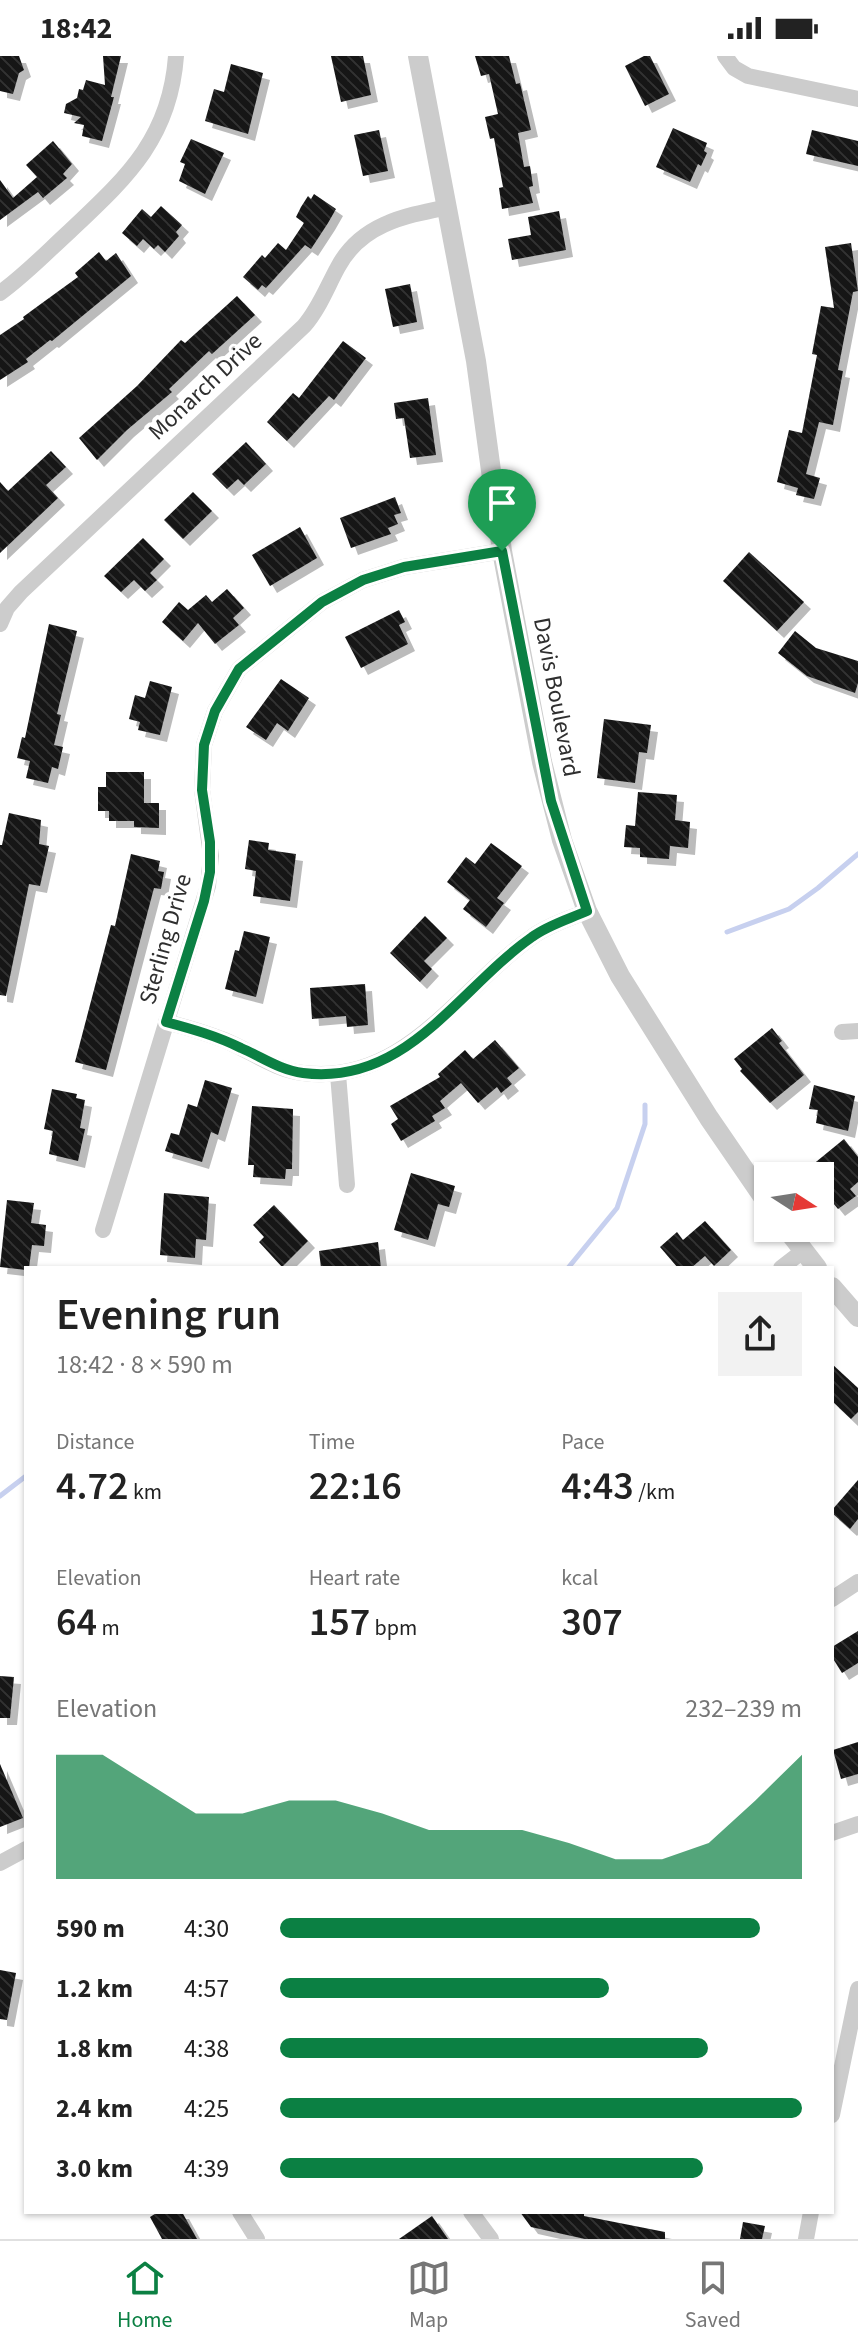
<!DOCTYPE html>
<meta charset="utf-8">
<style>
:root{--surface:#fff;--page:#f2f2f2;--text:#222;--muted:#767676;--line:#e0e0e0;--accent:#0b8043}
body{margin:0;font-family:"Source Sans 3",sans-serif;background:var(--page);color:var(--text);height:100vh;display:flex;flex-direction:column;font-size:30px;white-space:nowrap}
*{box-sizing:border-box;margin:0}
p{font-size:26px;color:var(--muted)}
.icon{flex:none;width:44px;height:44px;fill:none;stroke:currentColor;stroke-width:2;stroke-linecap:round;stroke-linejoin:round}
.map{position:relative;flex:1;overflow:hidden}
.side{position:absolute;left:24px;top:1210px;width:810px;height:948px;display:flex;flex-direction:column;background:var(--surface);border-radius:0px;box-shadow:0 2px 6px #0004}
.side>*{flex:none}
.needle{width:52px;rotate:102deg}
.controls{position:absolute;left:754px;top:1106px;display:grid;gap:16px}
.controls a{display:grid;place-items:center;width:80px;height:80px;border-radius:0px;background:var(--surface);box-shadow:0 2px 6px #0004;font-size:40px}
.pin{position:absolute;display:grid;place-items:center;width:68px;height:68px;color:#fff;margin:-82px -34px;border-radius:50% 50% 50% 0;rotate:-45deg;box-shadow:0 0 8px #0007}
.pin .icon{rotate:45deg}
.round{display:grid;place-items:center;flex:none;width:84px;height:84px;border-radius:0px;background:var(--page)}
.headline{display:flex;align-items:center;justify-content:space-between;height:136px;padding:0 32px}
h1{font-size:44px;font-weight:600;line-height:60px}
.metrics{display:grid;grid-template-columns:repeat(3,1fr);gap:12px;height:136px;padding:8px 32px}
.metrics div{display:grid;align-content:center}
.metrics b{font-size:40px;font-weight:600}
.metrics small{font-size:22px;font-weight:400}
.metrics p{font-size:22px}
.chart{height:224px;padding:16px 32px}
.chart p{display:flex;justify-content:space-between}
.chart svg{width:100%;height:144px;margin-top:8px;fill:var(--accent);opacity:.7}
ul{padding:0 32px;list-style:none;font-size:26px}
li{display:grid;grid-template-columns:128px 96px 1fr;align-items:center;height:60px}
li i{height:20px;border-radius:10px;background:var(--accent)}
.status{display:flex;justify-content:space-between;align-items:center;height:56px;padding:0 40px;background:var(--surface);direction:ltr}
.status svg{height:22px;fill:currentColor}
.tab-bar{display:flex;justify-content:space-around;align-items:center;height:112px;border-top:2px solid var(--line);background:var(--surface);font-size:22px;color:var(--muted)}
.tab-bar a{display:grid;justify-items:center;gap:4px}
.tab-bar .current{color:var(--accent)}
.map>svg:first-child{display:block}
</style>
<div class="status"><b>18:42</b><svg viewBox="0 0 49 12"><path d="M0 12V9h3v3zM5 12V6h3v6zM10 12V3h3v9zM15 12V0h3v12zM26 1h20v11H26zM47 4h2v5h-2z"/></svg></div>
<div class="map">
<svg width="858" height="2183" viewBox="0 0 858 2183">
<defs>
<pattern id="building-back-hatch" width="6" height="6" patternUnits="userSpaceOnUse" patternTransform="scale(2)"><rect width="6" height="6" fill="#161616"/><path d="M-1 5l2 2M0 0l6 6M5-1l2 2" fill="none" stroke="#303030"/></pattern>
<filter id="shadow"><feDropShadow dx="7" dy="7" stdDeviation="0" flood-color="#0004"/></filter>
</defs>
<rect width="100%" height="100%" fill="#fff"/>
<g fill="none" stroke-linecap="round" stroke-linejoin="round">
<g stroke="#c7d0ef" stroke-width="5">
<polyline points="727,876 789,853 818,832 858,798"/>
<polyline points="568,1212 617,1152 645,1068 645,1049"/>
<polyline points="0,1440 26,1420"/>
</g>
</g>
<g fill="url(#building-back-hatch)" filter="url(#shadow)">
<polygon points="0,0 19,0 24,14 19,17 13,38 0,35"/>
<polygon points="103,0 121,0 111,41 114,41 102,85 82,80 84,69 74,67 81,61 64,57 66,48 77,42 79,33 83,34 86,24 105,29"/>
<polygon points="331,0 363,0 371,39 341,46"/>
<polygon points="475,0 509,0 516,28 520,27 531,74 518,77 524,111 530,110 533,130 529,131 533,147 502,153 499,132 503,131 494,82 490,83 485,61 498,58 489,18 481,20"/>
<polygon points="644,0 650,0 669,38 645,50 625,10"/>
<polygon points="231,8 263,17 248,78 205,65 214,33 224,36"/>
<polygon points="673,72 707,87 704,95 707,97 701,110 698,108 690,126 656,111"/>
<polygon points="379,74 388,115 363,120 354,79"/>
<polygon points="812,74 858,85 858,110 806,98"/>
<polygon points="191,83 224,97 205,138 179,125 185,108 180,106"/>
<polygon points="53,85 72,108 63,118 67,122 43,142 38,136 0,164 0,124 13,142 37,121 26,109"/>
<polygon points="314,138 336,153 328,167 311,193 305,189 266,232 262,229 258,234 243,221 262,199 265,202 278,187 286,194 304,167 296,161 301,151 308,140 311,143"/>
<polygon points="161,150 182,169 176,176 179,180 165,196 158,189 154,193 143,183 137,190 122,177 142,153 151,161"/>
<polygon points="559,155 566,194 512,204 508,183 531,179 528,161"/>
<polygon points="851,187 858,235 853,236 838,314 843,315 833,369 819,366 806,418 820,422 814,443 796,439 798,432 777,426 789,374 802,377 817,299 812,298 821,250 834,252 825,191"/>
<polygon points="99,196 106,205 116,197 131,220 52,285 50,284 26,303 28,306 0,324 0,279 24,263 23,261 38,250 78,221 75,217"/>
<polygon points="410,228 417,266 393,271 385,233"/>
<polygon points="237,240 255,259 212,298 209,295 169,333 172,336 127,374 97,404 79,382 137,330 181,284 185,287"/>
<polygon points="343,285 366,302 334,344 329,340 287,385 267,366 293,337 299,342"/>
<polygon points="428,342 436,399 410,402 404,362 396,363 394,347"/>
<polygon points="246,386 266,408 244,429 238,423 227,433 212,418"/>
<polygon points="51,395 66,411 46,429 58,442 0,497 0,426 8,435"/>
<polygon points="193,436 212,455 183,483 164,464"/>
<polygon points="395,441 401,457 394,459 398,468 388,472 391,478 351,492 340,462"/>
<polygon points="300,471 317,502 270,530 252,499"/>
<polygon points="143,482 164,503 150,517 157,524 145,535 134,524 121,536 104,520"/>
<polygon points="749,496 804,546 777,575 723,525"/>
<polygon points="227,533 244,552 233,562 239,569 215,588 198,567 183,585 162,566 179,546 188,554 206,539 212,546"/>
<polygon points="399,554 405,566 399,569 408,588 361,612 345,581"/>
<polygon points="49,568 77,575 57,658 61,659 54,689 63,691 58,713 52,711 48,727 26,722 30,705 17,702 22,681 25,682"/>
<polygon points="795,575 816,592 858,605 858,627 855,637 807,620 778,597"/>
<polygon points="281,623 309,642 288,675 277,667 266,684 246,671"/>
<polygon points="150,625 172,631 160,679 138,674 140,666 129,663 135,639 145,642"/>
<polygon points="604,663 651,669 647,697 639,696 635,727 597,722"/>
<polygon points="106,716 144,716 144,747 159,747 159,772 134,771 134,765 109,765 109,755 98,755 98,731 106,731"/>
<polygon points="638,736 677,739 675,764 690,766 688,792 670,790 669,803 640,801 640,792 624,791 626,769 635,770"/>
<polygon points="9,757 41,764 39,788 49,790 40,830 29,828 6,940 0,939 0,789 2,789"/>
<polygon points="249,784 269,787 268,794 296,798 290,845 253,840 256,815 245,813"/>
<polygon points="491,787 522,810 497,842 504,847 486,871 463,853 470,844 447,826 466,801 475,808"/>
<polygon points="131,798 160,805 158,815 164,816 161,833 154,832 106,1014 75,1006 111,869 115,870"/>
<polygon points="425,860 447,882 424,905 432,913 420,926 390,897"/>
<polygon points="244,875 270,881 256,941 225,933 235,894 239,895"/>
<polygon points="365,928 368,969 347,971 346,960 312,963 310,932"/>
<polygon points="772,972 782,985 779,987 804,1019 770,1047 740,1015 742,1013 734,1003"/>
<polygon points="495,984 519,1012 507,1022 512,1028 501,1037 497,1031 478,1047 461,1027 440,1045 445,1052 432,1060 435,1065 401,1085 391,1068 398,1063 390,1050 440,1021 438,1018 465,994 473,1003"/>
<polygon points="205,1024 232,1032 218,1079 211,1076 202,1106 165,1095 171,1077 179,1079 188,1048 197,1051"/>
<polygon points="814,1029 855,1040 848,1075 816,1067 818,1054 809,1053"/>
<polygon points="52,1033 77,1038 76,1042 85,1044 80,1072 85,1073 78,1105 49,1098 53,1075 44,1073"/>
<polygon points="252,1050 293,1053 292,1113 286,1113 285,1123 253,1121 254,1109 248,1109"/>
<polygon points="844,1083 858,1101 858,1126 850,1133 856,1140 838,1153 820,1131 820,1120 815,1120 815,1116 811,1110"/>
<polygon points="411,1117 455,1130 449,1151 438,1148 428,1184 394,1174"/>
<polygon points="164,1137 209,1141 206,1184 196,1183 195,1202 160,1199"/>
<polygon points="7,1144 34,1147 31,1167 46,1169 44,1190 32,1189 29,1212 26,1214 0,1211"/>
<polygon points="274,1149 308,1185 282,1211 259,1186 264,1181 253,1169"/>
<polygon points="705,1165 731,1194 714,1210 705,1200 691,1212 678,1212 660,1191 677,1176 683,1184"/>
<polygon points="378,1186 381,1212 321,1212 319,1195"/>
<polygon points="832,1308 858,1332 858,1356 851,1363 832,1345"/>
<polygon points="858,1424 858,1463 850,1473 832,1457 832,1454"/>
<polygon points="858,1575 858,1607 842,1617 832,1601 832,1591"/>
<polygon points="0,1620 14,1621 10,1662 0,1662"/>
<polygon points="858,1686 858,1718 841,1723 833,1694"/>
<polygon points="0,1708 23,1762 0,1771"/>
<polygon points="0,1914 16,1917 7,1964 0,1963"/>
<polygon points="158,2156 182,2156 197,2183 162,2183 150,2161"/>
<polygon points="520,2156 574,2156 584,2158 584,2160 665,2176 665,2183 585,2183 531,2171"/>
<polygon points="432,2160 448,2183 399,2183"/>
<polygon points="743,2166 765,2170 762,2183 740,2183"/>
</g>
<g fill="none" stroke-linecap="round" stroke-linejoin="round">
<g stroke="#ccc" stroke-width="16">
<polyline points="725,0 734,12 748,20 858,43"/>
<path d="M0 237C25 219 47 196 70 175 126 122 170 83 176 0"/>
<path d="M0 568 7 552 21 536 304 270C319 253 327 231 338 211 361 168 404 160 448 151"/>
<path d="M166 966C186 971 206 977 224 984 251 995 275 1014 303 1017 405 1030 459 932 532 881 548 869 569 863 587 855"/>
<polyline points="842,976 858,975"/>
<polyline points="338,1018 347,1129"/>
<polyline points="103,1174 208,830 211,800 202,734 204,689 215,655 239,613 322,546 363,524 404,511 502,495"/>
<polyline points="781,1212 803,1195"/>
<polyline points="832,1543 858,1526"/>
<polyline points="832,1777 858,1768"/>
<polyline points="0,1807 26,1793"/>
<polyline points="832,2059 858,1933"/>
<polyline points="240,2156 257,2183"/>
<polyline points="471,2156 491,2183"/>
<polyline points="806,2183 811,2156"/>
</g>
<g stroke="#ccc" stroke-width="20">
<polyline points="418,0 476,305 502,495 542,706 562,784 587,855 620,920 709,1062 768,1148"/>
<polyline points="786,1172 817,1212"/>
<polyline points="832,1231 858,1261"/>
</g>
</g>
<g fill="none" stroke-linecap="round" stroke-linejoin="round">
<g stroke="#fff" stroke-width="16">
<path id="route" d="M502 495 551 745 587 855C569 863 548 869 532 881 458 933 407 1030 303 1017 280 1014 262 1001 241 992 217 980 192 973 166 966L204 845 210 816V786L202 734 204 689 215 655 239 613 322 546 363 524 404 511Z"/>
</g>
<use href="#route" stroke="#0b8043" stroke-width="10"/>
</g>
<g text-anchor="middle" stroke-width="8" stroke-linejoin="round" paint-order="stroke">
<g font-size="24" fill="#2f2f2f" stroke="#fff">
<text transform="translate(205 330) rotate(-43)" y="8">Monarch Drive</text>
<text transform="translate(557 641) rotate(79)" y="8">Davis Boulevard</text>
<text transform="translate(165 883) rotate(-74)" y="8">Sterling Drive</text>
</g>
</g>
</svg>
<div class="controls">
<a><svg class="needle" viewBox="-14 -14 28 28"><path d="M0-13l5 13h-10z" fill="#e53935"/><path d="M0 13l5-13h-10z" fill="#767676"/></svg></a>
</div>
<div class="pin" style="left:502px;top:495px;background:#1e9e55"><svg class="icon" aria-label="arrive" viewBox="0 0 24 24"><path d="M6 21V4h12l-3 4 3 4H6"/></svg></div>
<section class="side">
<div class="headline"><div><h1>Evening run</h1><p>18:42 · 8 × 590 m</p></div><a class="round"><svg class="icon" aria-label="share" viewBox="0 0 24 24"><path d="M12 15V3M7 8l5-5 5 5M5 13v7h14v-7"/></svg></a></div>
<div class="metrics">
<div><p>Distance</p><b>4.72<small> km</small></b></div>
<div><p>Time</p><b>22:16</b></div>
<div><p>Pace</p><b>4:43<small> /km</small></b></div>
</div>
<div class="metrics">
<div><p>Elevation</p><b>64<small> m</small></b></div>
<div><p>Heart rate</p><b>157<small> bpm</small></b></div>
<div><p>kcal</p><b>307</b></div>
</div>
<div class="chart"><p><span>Elevation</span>232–239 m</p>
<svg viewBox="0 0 160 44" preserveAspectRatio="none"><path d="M0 44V6L10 6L20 15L30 24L40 24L50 20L60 20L70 24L80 29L90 29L100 29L110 33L120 38L130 38L140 33L150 20L160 6V44z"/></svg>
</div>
<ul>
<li><b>590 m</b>4:30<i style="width:92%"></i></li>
<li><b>1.2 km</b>4:57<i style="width:63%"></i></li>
<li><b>1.8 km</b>4:38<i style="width:82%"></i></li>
<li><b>2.4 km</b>4:25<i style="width:100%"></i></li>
<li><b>3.0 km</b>4:39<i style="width:81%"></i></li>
</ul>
</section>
</div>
<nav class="tab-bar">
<a class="current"><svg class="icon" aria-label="home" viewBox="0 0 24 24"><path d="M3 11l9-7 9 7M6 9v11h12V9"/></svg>Home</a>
<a><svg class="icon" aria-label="map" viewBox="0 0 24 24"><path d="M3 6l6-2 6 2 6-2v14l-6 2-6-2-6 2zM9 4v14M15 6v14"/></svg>Map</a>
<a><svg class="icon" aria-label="saved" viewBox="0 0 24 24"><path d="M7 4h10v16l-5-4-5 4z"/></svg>Saved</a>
</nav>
